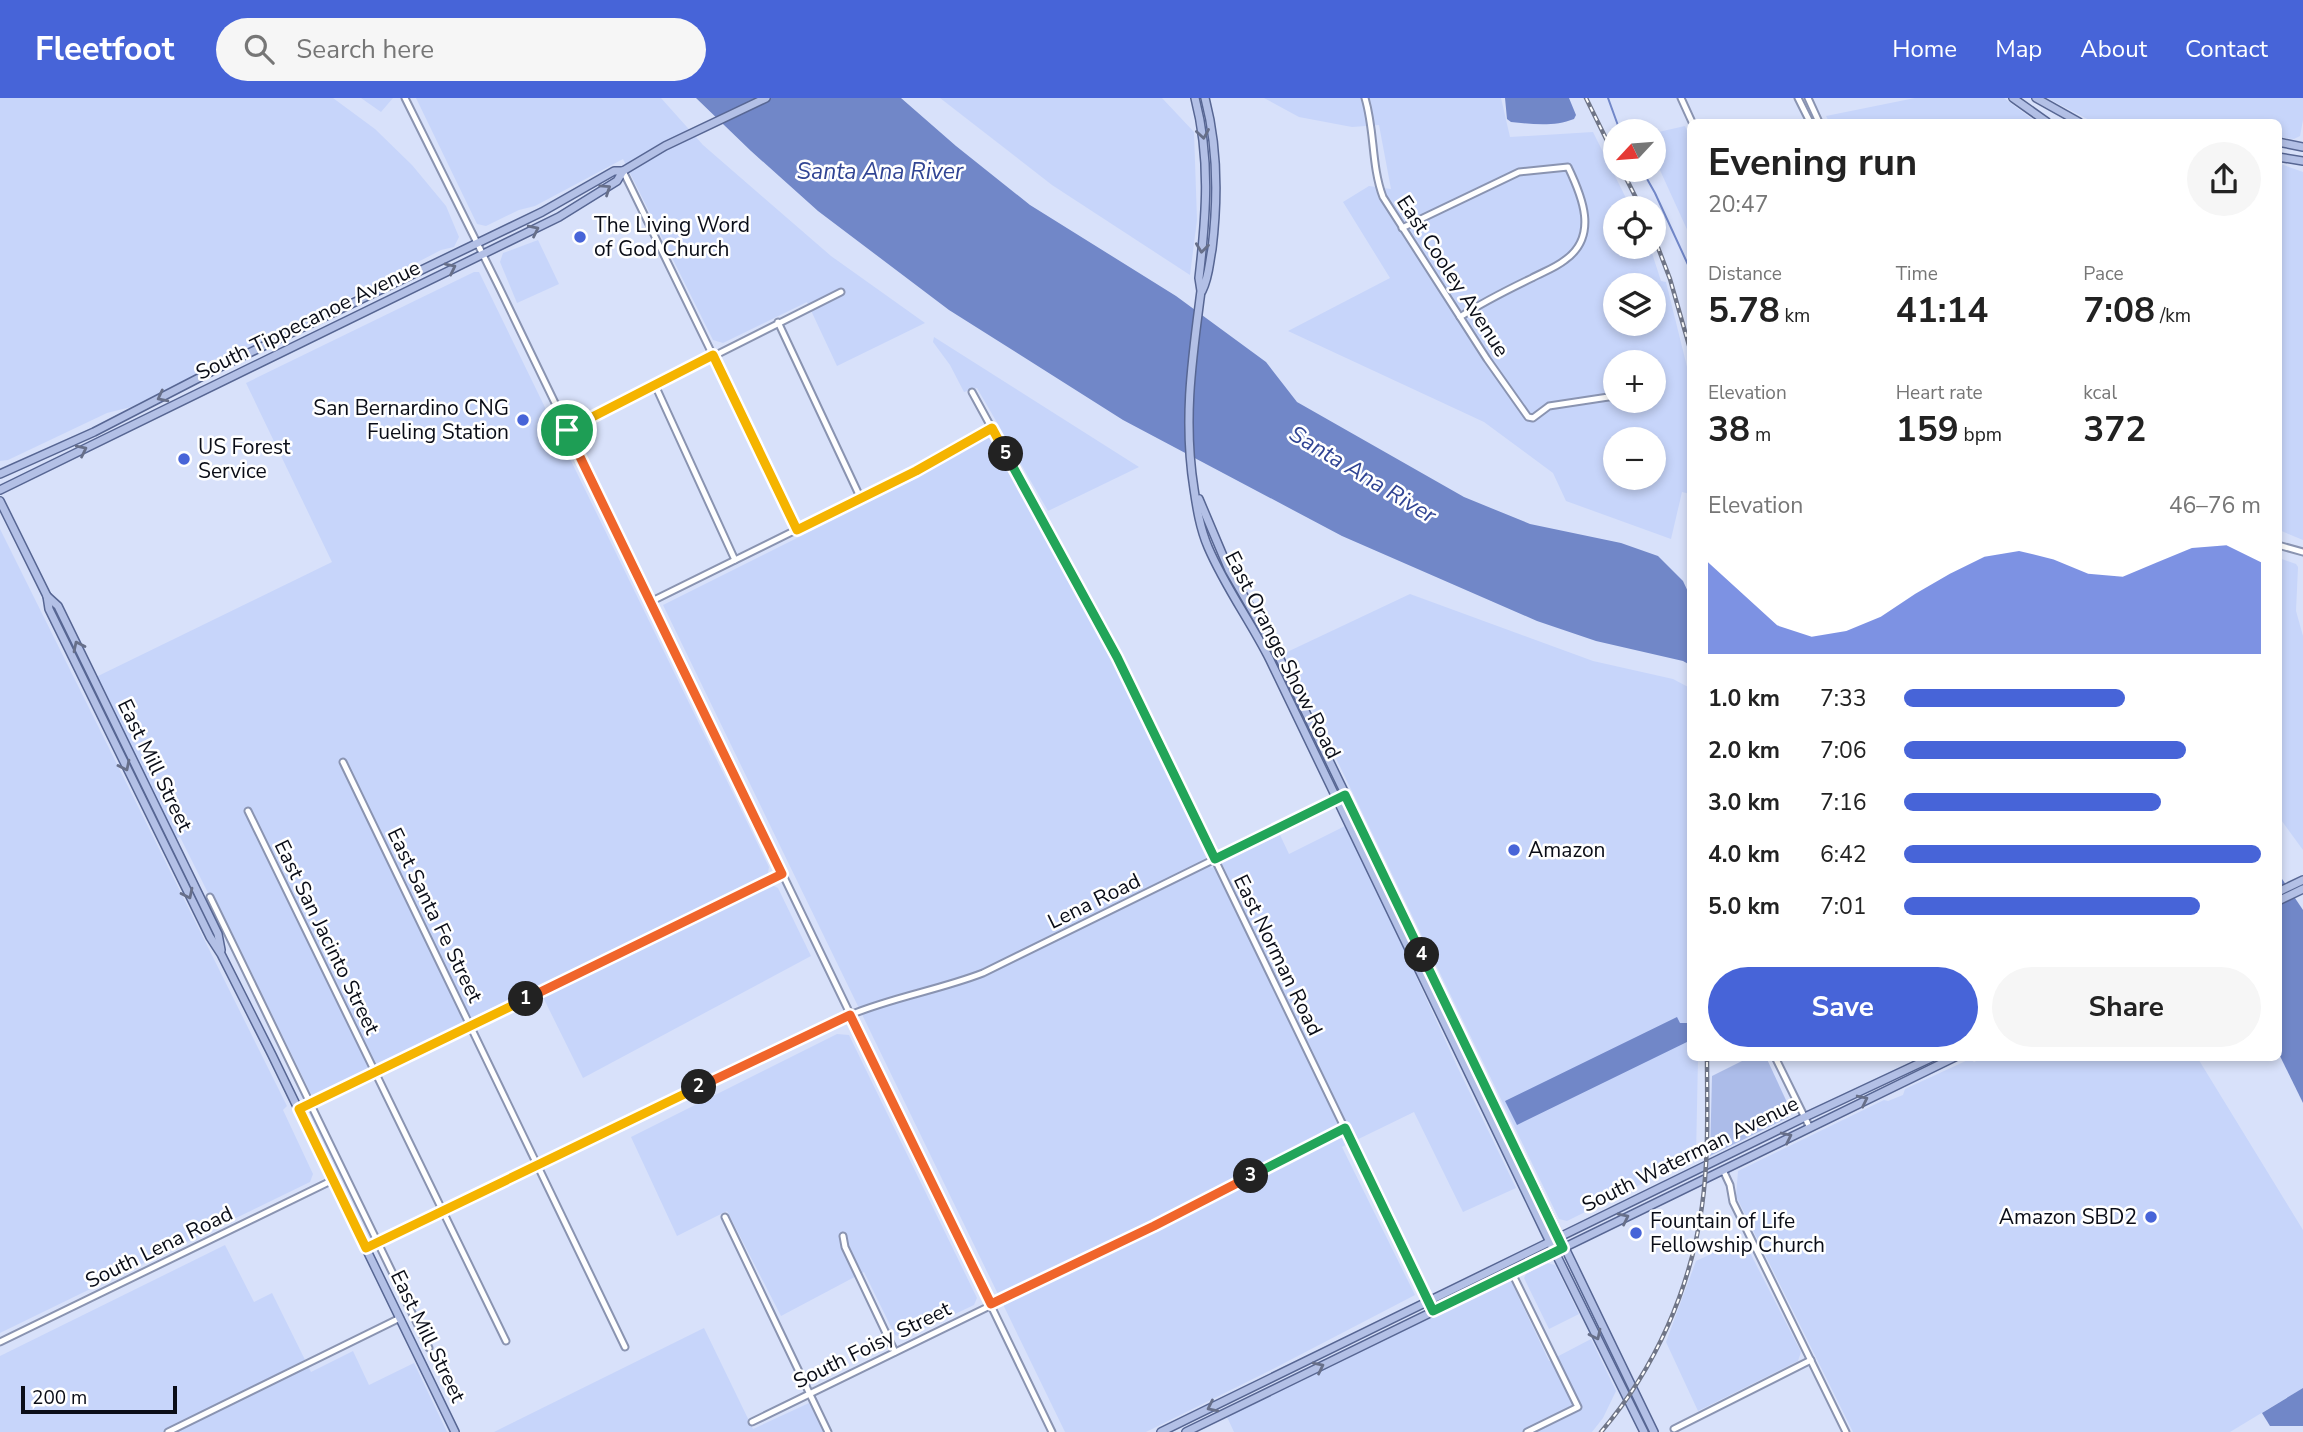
<!DOCTYPE html>
<meta charset="utf-8">
<style>
:root{--surface:#fff;--page:#f6f6f6;--text:#222;--muted:#767676;--accent:#4764d8}
body{margin:0;font-family:"Nunito Sans",sans-serif;background:var(--page);color:var(--text);height:100vh;display:flex;flex-direction:column;font-size:26px;white-space:nowrap}
*{box-sizing:border-box;margin:0}
p{font-size:23px;color:var(--muted)}
.icon{flex:none;width:38px;height:38px;fill:none;stroke:currentColor;stroke-width:2;stroke-linecap:round;stroke-linejoin:round}
.map{position:relative;flex:1;overflow:hidden}
.details{position:absolute;left:1687px;top:21px;width:595px;height:942px;display:flex;flex-direction:column;background:var(--surface);border-radius:10px;box-shadow:0 4px 10px #0003}
.details>*{flex:none}
.needle{width:46px;rotate:244deg}
.fabs{position:absolute;left:1603px;top:21px;display:grid;gap:14px}
.fabs a{display:grid;place-items:center;width:63px;height:63px;border-radius:50%;background:var(--surface);box-shadow:0 4px 10px #0003;font-size:35px}
.scale{position:absolute;left:21px;bottom:18px;width:156px;box-sizing:border-box;padding-left:7px;border:4px solid #0a0d17;border-top:0;font-size:19px;line-height:24px;white-space:nowrap;color:#0a0d17;-webkit-text-stroke:5px #fff;paint-order:stroke}
.pin{position:absolute;display:grid;place-items:center;width:60px;height:60px;color:#fff;margin:-30px;border:4px solid #fff;border-radius:50%;box-shadow:0 2px 7px #0007}
.km{position:absolute;width:35px;height:35px;margin:-18px;border-radius:50%;background:#222;color:#fff;font-size:19px;line-height:35px;text-align:center}
.round{display:grid;place-items:center;flex:none;width:74px;height:74px;border-radius:37px;background:var(--page)}
.head{display:flex;align-items:center;justify-content:space-between;height:119px;padding:0 21px}
h1{font-size:38px;font-weight:700;line-height:52px}
.figures{display:grid;grid-template-columns:repeat(3,1fr);gap:10px;height:119px;padding:7px 21px}
.figures div{display:grid;align-content:center}
.figures b{font-size:35px;font-weight:700}
.figures small{font-size:19px;font-weight:400}
.figures p{font-size:19px}
.chart{height:196px;padding:14px 21px}
.chart p{display:flex;justify-content:space-between}
.chart svg{width:100%;height:126px;margin-top:7px;fill:var(--accent);opacity:.7}
.action{display:flex;gap:14px;margin-top:auto;padding:14px 21px}
.action a{flex:1;height:80px;border-radius:42px;background:var(--accent);color:#fff;font-size:28px;font-weight:700;line-height:80px;text-align:center}
.action a+a{background:var(--page);color:var(--text)}
ul{padding:0 21px;list-style:none;font-size:23px}
li{display:grid;grid-template-columns:112px 84px 1fr;align-items:center;height:52px}
li i{height:18px;border-radius:9px;background:var(--accent)}
header{display:flex;align-items:center;gap:42px;box-sizing:border-box;height:98px;padding:0 35px;background:var(--accent);color:#fff}
header strong{font-size:33px}
nav{display:flex;gap:38px;margin-inline-start:auto;font-size:24px}
.search{width:490px;height:63px;background:var(--page);display:flex;align-items:center;gap:18px;box-sizing:border-box;padding:0 24px;border-radius:38px;color:var(--muted);font-size:26px}
.map>svg:first-child{display:block}
</style>
<header>
<strong>Fleetfoot</strong>
<div class="search"><svg class="icon" aria-label="search" viewBox="0 0 24 24"><circle cx="10" cy="10" r="6"/><path d="M15 15l6 6"/></svg>Search here</div>
<nav><a>Home</a><a>Map</a><a>About</a><a>Contact</a></nav>
</header>
<div class="map">
<svg width="2303" height="1334" viewBox="0 0 2303 1334">
<rect width="100%" height="100%" fill="#d8e1fa"/>
<g fill="#c7d5fa" fill-rule="evenodd">
<polygon points="0,0 333,0 375,31 412,67 446,108 459,139 454,149 441,152 299,226 131,309 107,315 8,362 0,363"/>
<polygon points="361,0 393,0 381,14"/>
<polygon points="416,0 661,0 703,47 831,158 925,225 837,268 807,204 723,245 713,242 623,61 535,108 519,112 486,128 477,126"/>
<polygon points="940,0 1162,0 1194,34 1197,122 1190,177 1052,87"/>
<path d="M1264 0H1501L1510 39 1593 34 1631 110H1615V149H1650L1661 183 1666 184 1690 281V396L1682 394 1671 441 1566 403 1553 375 1484 324 1288 233 1390 180 1343 104 1369 88 1391 91 1379 27 1352 29 1299 19ZM1615 187H1654V226H1615ZM1615 264H1654V303H1615ZM1615 341H1654V380H1615Z"/>
<polygon points="1915,0 2004,0 2036,24 1829,24 1826,18"/>
<polygon points="2047,0 2303,0 2303,22 2300,38 2294,41 2279,39 2278,24 2093,24"/>
<polygon points="1685,28 1690,39 1690,138 1654,59 1654,35"/>
<polygon points="2278,65 2303,74 2303,442 2279,432"/>
<polygon points="538,142 559,186 517,205 500,164 503,155"/>
<polygon points="474,174 479,174 769,769 768,775 774,788 778,790 811,858 583,980 537,887 315,999 311,996 213,796 209,797 180,739 175,741 96,579 332,464 246,285"/>
<polygon points="934,239 1139,369 1048,413 977,290 964,294 950,267 933,244"/>
<polygon points="988,338 1109,551 1211,770 1280,737 1289,756 1347,727 1457,968 1516,1090 1463,1114 1414,1014 1342,1049 1415,1197 1271,1272 1146,1334 1065,1334 663,507 917,380 944,361"/>
<polygon points="0,431 287,1008 283,1012 313,1076 310,1084 0,1235"/>
<polygon points="2279,460 2296,466 2298,469 2296,513 2303,538 2303,752 2279,719"/>
<polygon points="1410,496 1593,563 1673,581 1690,590 1690,959 1698,959 1696,1059 1567,1123 1559,1121 1285,555"/>
<polygon points="837,936 849,937 977,1200 974,1207 904,1240 895,1237 864,1174 781,1218 727,1113 677,1138 631,1039"/>
<polygon points="1985,959 2197,959 2303,1132 2303,1290 2230,1334 1853,1334 1736,1098 1738,1073 1884,1002 1888,1003 1903,997 1905,991 1970,961 1974,964"/>
<polygon points="1743,1141 1801,1254 1798,1263 1698,1313 1666,1244 1696,1163"/>
<polygon points="225,1147 254,1204 272,1195 311,1274 353,1253 369,1287 414,1265 447,1334 0,1334 0,1258"/>
<polygon points="1547,1165 1555,1167 1579,1216 1549,1231 1524,1180 1526,1176"/>
<polygon points="1510,1181 1549,1263 1591,1241 1616,1293 1603,1320 1592,1334 1234,1334 1227,1319"/>
<polygon points="704,1230 753,1331 809,1305 824,1334 494,1334"/>
</g>
<polygon fill="#acbce9" points="1750,959 1766,959 1791,1013 1789,1019 1710,1058 1712,978"/>
<g fill="#7187c8">
<polygon points="696,0 901,0 956,48 1030,107 1176,198 1266,264 1297,304 1464,399 1530,426 1621,445 1658,458 1683,483 1690,498 1690,567 1683,563 1596,543 1537,523 1342,438 1123,322 949,212 818,113 751,53"/>
<path d="M1505 0H1569L1576 17 1574 21C1554 29 1532 26 1511 24L1507 21Z"/>
<polygon points="2278,775 2303,812 2303,1005 2279,956"/>
<polygon points="1677,919 1680,925 1688,925 1689,943 1517,1027 1505,1003"/>
<polygon points="2303,1290 2303,1328 2270,1328 2262,1315"/>
</g>
<g fill="none" stroke-linecap="round" stroke-linejoin="round">
<g stroke="#7187c8" stroke-width="2">
<polyline points="1608,0 1620,33"/>
<polyline points="1642,72 1655,95 1690,171"/>
</g>
<g stroke="#8a94b1" stroke-width="9">
<g id="minor">
<polyline points="405,0 499,189 1052,1334"/>
<path d="M1365 0C1375 33 1371 67 1383 99L1487 261 1528 319 1533 320 1549 308 1615 298"/>
<polyline points="1681,0 1692,24"/>
<polyline points="1798,0 1810,24"/>
<polyline points="1808,0 1819,24"/>
<polyline points="623,73 798,432"/>
<path d="M1402 130 1519 74 1568 69C1582 98 1599 138 1565 162 1555 170 1543 174 1532 180 1507 192 1483 204 1460 219"/>
<polyline points="778,224 861,401"/>
<polyline points="655,287 735,462"/>
<polyline points="972,294 1117,559 1433,1213"/>
<polyline points="567,332 841,194"/>
<polyline points="2278,447 2303,454"/>
<polyline points="650,504 903,379 992,330"/>
<polyline points="343,664 625,1249"/>
<polyline points="248,713 506,1243"/>
<polyline points="210,799 429,1250"/>
<polyline points="1775,959 1809,1028"/>
<polyline points="299,1011 782,776"/>
<polyline points="1723,1072 1730,1087 1733,1104 1846,1334"/>
<polyline points="725,1119 828,1334"/>
<polyline points="843,1138 845,1149 895,1254"/>
<path d="M366 1150 850 917C893 899 939 892 983 875L1345 697"/>
<polyline points="1512,1175 1578,1309 1527,1334"/>
<polyline points="0,1244 333,1082"/>
<polyline points="752,1324 1154,1128 1345,1030"/>
<polyline points="1674,1331 1811,1262"/>
<polyline points="168,1334 400,1220"/>
</g>
</g>
<g stroke="#576693" stroke-width="10">
<g id="major">
<path d="M1195 0C1211 61 1206 119 1199 180L1201 193C1192 262 1183 322 1194 391 1197 411 1200 430 1208 449 1225 489 1251 524 1270 562L1545 1134 1644 1334"/>
<polyline points="2013,0 2047,24"/>
<polyline points="2036,0 2079,24"/>
<polyline points="2278,44 2303,49"/>
<polyline points="2278,59 2303,63"/>
<path d="M1202 193C1209 179 1209 166 1212 151 1218 101 1218 49 1205 0"/>
<polyline points="0,376 94,334 222,268 542,114 614,73 623,73 665,48 766,0"/>
<polyline points="0,392 559,119 617,83 623,73"/>
<polyline points="1199,401 1229,472 1279,559 1654,1334"/>
<polyline points="0,403 47,498 49,511 210,839 221,856 272,957 455,1334"/>
<polyline points="47,498 58,508 218,836 221,852"/>
<polyline points="2278,794 2303,782"/>
<polyline points="2278,803 2303,791"/>
<polyline points="1161,1334 1805,1019 1933,959"/>
<polyline points="1186,1334 1955,959"/>
</g>
</g>
<use href="#minor" stroke="#fff" stroke-width="5"/>
<use href="#major" stroke="#b3c0e6" stroke-width="7"/>
<g stroke="#6f7587" stroke-width="4.5">
<g id="rail">
<polyline points="1586,0 1615,59"/>
<polyline points="1622,72 1641,110"/>
<polyline points="1654,139 1670,181 1690,251"/>
<path d="M1601 1334C1655 1271 1691 1190 1702 1108 1709 1059 1707 1009 1707 959"/>
</g>
</g>
<use href="#rail" stroke="#fff" stroke-width="2" stroke-dasharray="5" stroke-linecap="butt"/>
</g>
<defs><path id="oneway-chevron" d="M-2-3.5L2.5 0L-2 3.5" fill="none" stroke-width="1.6" stroke-linecap="round" stroke-linejoin="round" transform="scale(1.75)"/></defs>
<g stroke="#676f89">
<use href="#oneway-chevron" transform="translate(1203 36) rotate(81)"/>
<use href="#oneway-chevron" transform="translate(606 91) rotate(-34)"/>
<use href="#oneway-chevron" transform="translate(534 132) rotate(-26)"/>
<use href="#oneway-chevron" transform="translate(1202 150) rotate(97)"/>
<use href="#oneway-chevron" transform="translate(451 170) rotate(-26)"/>
<use href="#oneway-chevron" transform="translate(162 299) rotate(153)"/>
<use href="#oneway-chevron" transform="translate(82 352) rotate(-26)"/>
<use href="#oneway-chevron" transform="translate(78 548) rotate(-116)"/>
<use href="#oneway-chevron" transform="translate(125 668) rotate(64)"/>
<use href="#oneway-chevron" transform="translate(188 796) rotate(64)"/>
<use href="#oneway-chevron" transform="translate(1863 1002) rotate(-26)"/>
<use href="#oneway-chevron" transform="translate(1787 1039) rotate(-26)"/>
<use href="#oneway-chevron" transform="translate(1624 1120) rotate(-26)"/>
<use href="#oneway-chevron" transform="translate(1596 1237) rotate(64)"/>
<use href="#oneway-chevron" transform="translate(1319 1269) rotate(-26)"/>
<use href="#oneway-chevron" transform="translate(1212 1309) rotate(154)"/>
</g>
<g fill="none" stroke-linecap="round" stroke-linejoin="round">
<g stroke="#fff" stroke-width="14">
<polyline id="split-1" points="526,901 782,776 567,332"/>
</g>
<g stroke="#fff" stroke-width="14">
<polyline id="split-2" points="526,901 299,1011 366,1150 699,989"/>
</g>
<g stroke="#fff" stroke-width="14">
<polyline id="split-3" points="699,989 850,917 991,1206 1154,1128 1251,1078"/>
</g>
<g stroke="#fff" stroke-width="14">
<polyline id="split-4" points="1251,1078 1345,1030 1433,1213 1563,1150 1422,857"/>
</g>
<g stroke="#fff" stroke-width="14">
<polyline id="split-5" points="1006,356 1117,559 1215,761 1345,697 1422,857"/>
</g>
<g stroke="#fff" stroke-width="14">
<polyline id="split-6" points="567,332 713,257 797,432 916,373 992,330 1006,356"/>
</g>
<use href="#split-1" stroke="#f0652b" stroke-width="9"/>
<use href="#split-2" stroke="#f5b400" stroke-width="9"/>
<use href="#split-3" stroke="#f0652b" stroke-width="9"/>
<use href="#split-4" stroke="#22a559" stroke-width="9"/>
<use href="#split-5" stroke="#22a559" stroke-width="9"/>
<use href="#split-6" stroke="#f5b400" stroke-width="9"/>
</g>
<g fill="#4764d8" stroke="#fff" stroke-width="2.5">
<circle cx="580" cy="139" r="7"/>
<circle cx="523" cy="322" r="7"/>
<circle cx="184" cy="361" r="7"/>
<circle cx="1514" cy="752" r="7"/>
<circle cx="2151" cy="1119" r="7"/>
<circle cx="1636" cy="1135" r="7"/>
</g>
<g text-anchor="middle" stroke-width="5" stroke-linejoin="round" paint-order="stroke">
<g font-size="21" fill="#0a0d17" stroke="#fff" text-anchor="start">
<text x="594" y="134">The Living Word<tspan x="594" dy="24">of God Church</tspan></text>
<text x="509" y="317" text-anchor="end">San Bernardino CNG<tspan x="509" dy="24">Fueling Station</tspan></text>
<text x="198" y="356">US Forest<tspan x="198" dy="24">Service</tspan></text>
<text x="1528" y="759">Amazon</text>
<text x="2137" y="1126" text-anchor="end">Amazon SBD2</text>
<text x="1650" y="1130">Fountain of Life<tspan x="1650" dy="24">Fellowship Church</tspan></text>
</g>
<g font-size="21" fill="#0a0d17" stroke="#fff">
<text transform="translate(1453 178) rotate(57)" y="7">East Cooley Avenue</text>
<text transform="translate(308 222) rotate(-26)" y="7">South Tippecanoe Avenue</text>
<text transform="translate(1283 557) rotate(63)" y="7">East Orange Show Road</text>
<text transform="translate(155 667) rotate(64)" y="7">East Mill Street</text>
<text transform="translate(1094 803) rotate(-26)" y="7">Lena Road</text>
<text transform="translate(435 817) rotate(64)" y="7">East Santa Fe Street</text>
<text transform="translate(327 839) rotate(64)" y="7">East San Jacinto Street</text>
<text transform="translate(1278 857) rotate(64)" y="7">East Norman Road</text>
<text transform="translate(1690 1056) rotate(-26)" y="7">South Waterman Avenue</text>
<text transform="translate(159 1149) rotate(-26)" y="7">South Lena Road</text>
<text transform="translate(428 1238) rotate(64)" y="7">East Mill Street</text>
<text transform="translate(872 1247) rotate(-26)" y="7">South Foisy Street</text>
</g>
<g font-size="23" font-style="italic" fill="#314594" stroke="#fff">
<text x="880" y="81">Santa Ana River</text>
<text transform="translate(1363 376) rotate(31)" y="8">Santa Ana River</text>
</g>
</g>
</svg>
<div class="fabs">
<a><svg class="needle" viewBox="-14 -14 28 28"><path d="M0-13l5 13h-10z" fill="#e53935"/><path d="M0 13l5-13h-10z" fill="#767676"/></svg></a>
<a><svg class="icon" aria-label="locate" viewBox="0 0 24 24"><circle cx="12" cy="12" r="6"/><path d="M12 2v4M12 18v4M2 12h4M18 12h4"/></svg></a>
<a><svg class="icon" aria-label="layers" viewBox="0 0 24 24"><path d="M12 4l9 5-9 5-9-5zM3 14l9 5 9-5"/></svg></a>
<a>+</a>
<a>−</a>
</div>
<div class="scale">200 m</div>
<div class="pin" style="left:567px;top:332px;background:#1e9e55"><svg class="icon" aria-label="arrive" viewBox="0 0 24 24"><path d="M6 21V4h12l-3 4 3 4H6"/></svg></div>
<b class="km" style="left:526px;top:901px">1</b>
<b class="km" style="left:699px;top:989px">2</b>
<b class="km" style="left:1251px;top:1078px">3</b>
<b class="km" style="left:1422px;top:857px">4</b>
<b class="km" style="left:1006px;top:356px">5</b>
<section class="details">
<div class="head"><div><h1>Evening run</h1><p>20:47</p></div><a class="round"><svg class="icon" aria-label="share" viewBox="0 0 24 24"><path d="M12 15V3M7 8l5-5 5 5M5 13v7h14v-7"/></svg></a></div>
<div class="figures">
<div><p>Distance</p><b>5.78<small> km</small></b></div>
<div><p>Time</p><b>41:14</b></div>
<div><p>Pace</p><b>7:08<small> /km</small></b></div>
</div>
<div class="figures">
<div><p>Elevation</p><b>38<small> m</small></b></div>
<div><p>Heart rate</p><b>159<small> bpm</small></b></div>
<div><p>kcal</p><b>372</b></div>
</div>
<div class="chart"><p><span>Elevation</span>46–76 m</p>
<svg viewBox="0 0 160 44" preserveAspectRatio="none"><path d="M0 44V12L10 23L20 34L30 38L40 36L50 31L60 23L70 16L80 10L90 8L100 11L110 16L120 17L130 12L140 7L150 6L160 12V44z"/></svg>
</div>
<ul>
<li><b>1.0 km</b>7:33<i style="width:62%"></i></li>
<li><b>2.0 km</b>7:06<i style="width:79%"></i></li>
<li><b>3.0 km</b>7:16<i style="width:72%"></i></li>
<li><b>4.0 km</b>6:42<i style="width:100%"></i></li>
<li><b>5.0 km</b>7:01<i style="width:83%"></i></li>
</ul>
<div class="action"><a>Save</a><a>Share</a></div>
</section>
</div>
